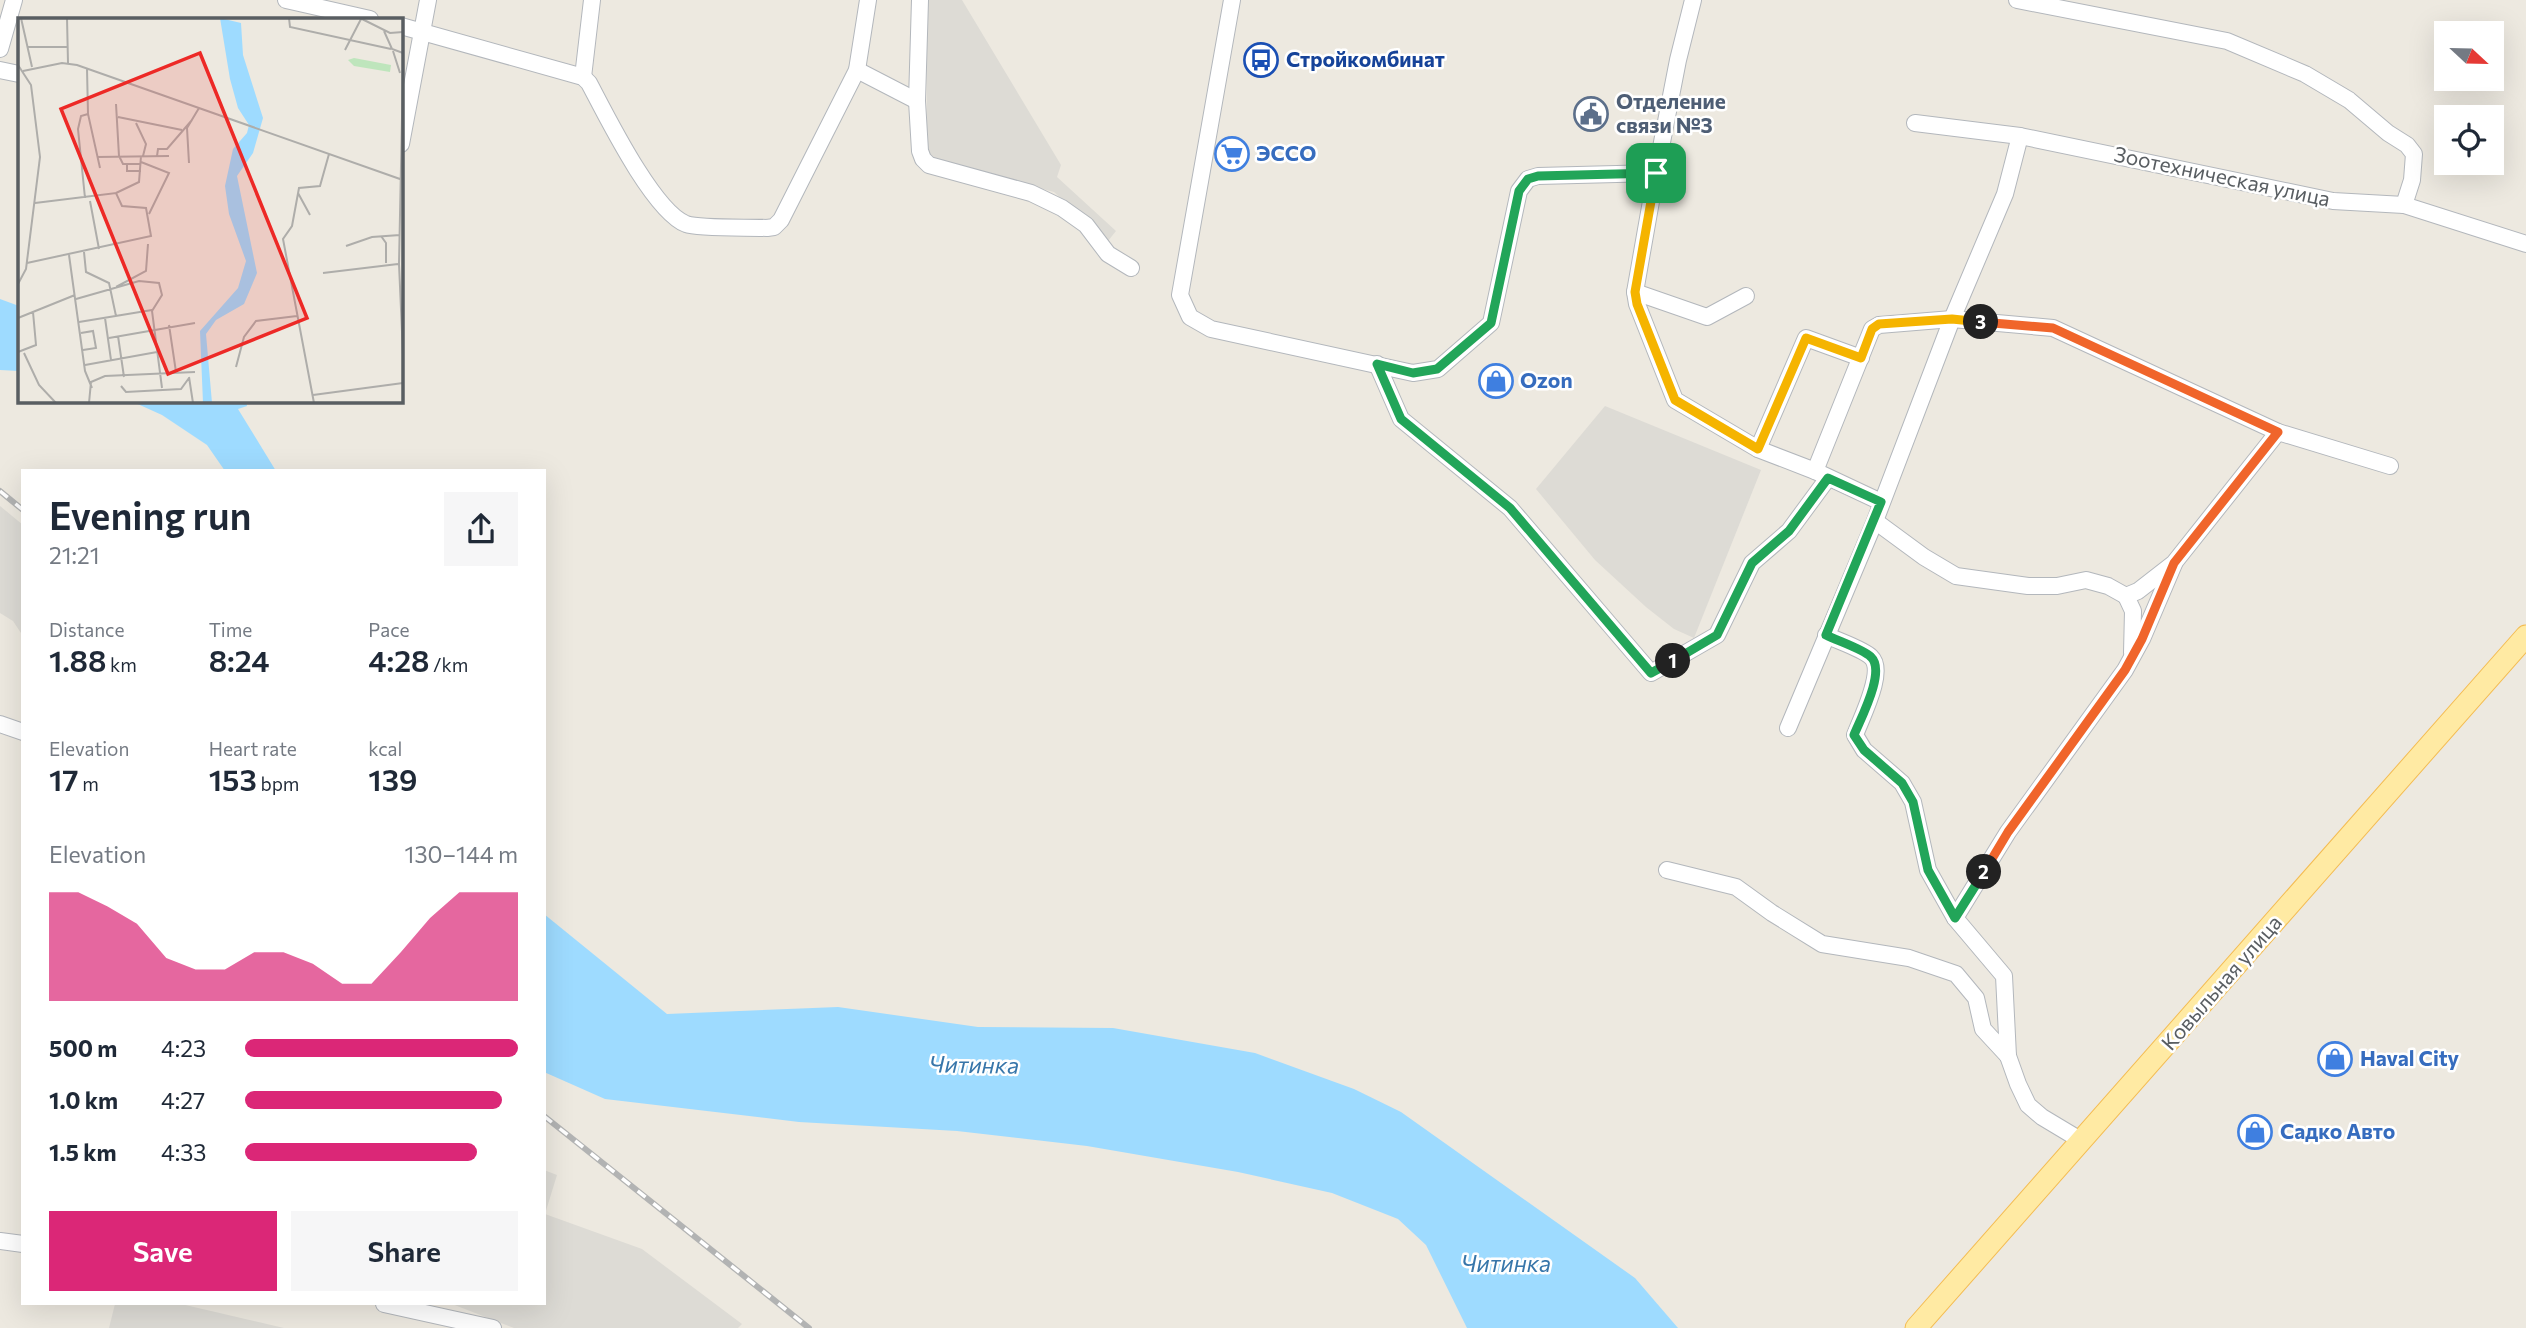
<!DOCTYPE html>
<meta charset="utf-8">
<style>
:root{--surface:#fff;--page:#f6f6f7;--text:#1f2937;--muted:#747a83;--accent:#db2777}
body{margin:0;font-family:Commissioner,sans-serif;background:var(--page);color:var(--text);height:100vh;display:flex;flex-direction:column;font-size:26px;white-space:nowrap}
*{box-sizing:border-box;margin:0}
p{font-size:23px;color:var(--muted)}
.icon{flex:none;width:38px;height:38px;fill:none;stroke:currentColor;stroke-width:2;stroke-linecap:round;stroke-linejoin:round}
.map{position:relative;flex:1;overflow:hidden}
.sheet{position:absolute;left:21px;top:469px;width:525px;height:836px;display:flex;flex-direction:column;background:var(--surface);border-radius:0px;box-shadow:0 7px 28px #0002}
.sheet>*{flex:none}
.needle{width:46px;rotate:112deg}
.fabs{position:absolute;left:2434px;top:21px;display:grid;gap:14px}
.fabs a{display:grid;place-items:center;width:70px;height:70px;border-radius:0px;background:var(--surface);box-shadow:0 7px 28px #0002;font-size:35px}
.pin{position:absolute;display:grid;place-items:center;width:60px;height:60px;color:#fff;margin:-30px;border-radius:14px;box-shadow:0 4px 10px #0006}
.km{position:absolute;width:35px;height:35px;margin:-18px;border-radius:50%;background:#222;color:#fff;font-size:19px;line-height:35px;text-align:center}
.round{display:grid;place-items:center;flex:none;width:74px;height:74px;border-radius:0px;background:var(--page)}
.overview{display:flex;align-items:center;justify-content:space-between;height:119px;padding:0 28px}
h1{font-size:38px;font-weight:600;line-height:52px}
.metrics{display:grid;grid-template-columns:repeat(3,1fr);gap:10px;height:119px;padding:7px 28px}
.metrics div{display:grid;align-content:center}
.metrics b{font-size:30px;font-weight:600}
.metrics small{font-size:19px;font-weight:400}
.metrics p{font-size:19px}
.chart{height:196px;padding:14px 28px}
.chart p{display:flex;justify-content:space-between}
.chart svg{width:100%;height:126px;margin-top:7px;fill:var(--accent);opacity:.7}
.button{display:flex;gap:14px;margin-top:auto;padding:14px 28px}
.button a{flex:1;height:80px;border-radius:0px;background:var(--accent);color:#fff;font-size:28px;font-weight:600;line-height:80px;text-align:center}
.button a+a{background:var(--page);color:var(--text)}
ul{padding:0 28px;list-style:none;font-size:23px}
li{display:grid;grid-template-columns:112px 84px 1fr;align-items:center;height:52px}
li i{height:18px;border-radius:9px;background:var(--accent)}
.map>svg:first-child{display:block}
</style>
<div class="map">
<svg width="2526" height="1328" viewBox="0 0 2526 1328">
<rect width="100%" height="100%" fill="#ede9e0"/>
<g fill="#dddbd5">
<polygon points="927,0 962,0 1061,165 1057,177 1116,231 1108,241 1054,192 927,158"/>
<polygon points="1605,406 1761,470 1694,638 1674,629 1646,607 1595,560 1536,489"/>
<polygon points="0,506 23,525 23,636 13,621 0,613"/>
<polygon points="544,1170 557,1175 545,1214 642,1249 742,1324 738,1328 514,1328 452,1304 544,1304"/>
<polygon points="115,1304 181,1304 284,1328 109,1328"/>
</g>
<g fill="#9edbff">
<polygon points="0,299 19,306 19,371 0,370"/>
<polygon points="131,401 246,401 247,406 238,409 276,471 225,471 207,445 162,415"/>
<polygon points="544,914 667,1014 838,1007 978,1027 1113,1028 1255,1053 1354,1089 1401,1112 1635,1278 1678,1328 1467,1328 1426,1245 1398,1219 1332,1193 1238,1172 1087,1146 957,1131 799,1122 605,1099 544,1072"/>
</g>
<g fill="none" stroke-linecap="round" stroke-linejoin="round">
<g stroke="#b3b7bc" stroke-width="18">
<g id="minor">
<polyline points="286,0 370,19"/>
<polyline points="920,0 917,101 920,151 923,159 929,165 1031,193 1062,208 1086,225 1108,254 1131,268"/>
<polyline points="1232,0 1180,295 1190,317 1211,329 1413,373 1438,369 1491,323 1519,191 1528,179 1538,176 1656,173 1678,60 1693,0"/>
<polyline points="2017,0 2227,41 2305,74 2349,100 2388,133 2407,145 2414,154 2412,180 2404,205"/>
<path d="M401 26 583 77 589 83C606 115 653 211 686 224 700 229 749 227 767 228L774 227 781 220 857 70 868 0"/>
<polyline points="0,49 14,0"/>
<polyline points="0,70 19,74"/>
<polyline points="857,70 917,101"/>
<polyline points="583,77 592,0"/>
<polyline points="1915,123 2020,136 2333,201 2404,205 2526,244"/>
<polyline points="401,144 428,0"/>
<polyline points="1656,173 1635,292 1637,304 1675,400 1758,449 1815,471 1881,502"/>
<polyline points="1635,292 1707,317 1746,296"/>
<polyline points="1377,364 1401,419 1510,508 1651,673 1717,635 1752,563 1789,531 1828,478"/>
<polyline points="1758,449 1806,338 1861,358"/>
<polyline points="1815,471 1872,329 1879,325 1952,319 2053,328 2278,432 2390,466"/>
<polyline points="1875,521 1924,557 1956,576 2028,586 2057,586 2086,580 2108,586 2126,596 2138,591 2174,563 2278,432"/>
<polyline points="2126,596 2133,611 2132,653"/>
<path d="M1826 635C1838 641 1863 649 1871 657 1886 671 1861 718 1855 735L1864 750 1902 783 1913 802 1928 870 1955 918 2004 976 2008 1056 2018 1084 2028 1105 2042 1117 2082 1141"/>
<polyline points="0,724 23,732"/>
<polyline points="1788,728 1875,521 1952,319 2005,194 2020,136"/>
<polyline points="1667,870 1736,887 1772,913 1822,944 1909,958 1956,974 1976,998 1983,1029 2008,1056"/>
<polyline points="1955,918 2008,832 2125,670 2142,639 2174,564"/>
<polyline points="0,1241 23,1244"/>
<polyline points="384,1304 493,1328"/>
</g>
</g>
<g stroke="#f4bc52" stroke-width="23">
<polyline id="major" points="1916,1328 2526,636"/>
</g>
<use href="#minor" stroke="#fff" stroke-width="16"/>
<use href="#major" stroke="#ffeaa3" stroke-width="21"/>
<g stroke="#b2b3b3" stroke-width="6">
<g id="rail">
<polyline points="0,491 23,510"/>
<polyline points="544,1116 809,1328"/>
</g>
</g>
<use href="#rail" stroke="#fff" stroke-width="3.5" stroke-dasharray="10" stroke-linecap="butt"/>
</g>
<g fill="none" stroke-linecap="round" stroke-linejoin="round">
<g stroke="#fff" stroke-width="14">
<polyline id="split-1" points="1656,173 1538,176 1528,179 1519,191 1491,323 1437,369 1413,373 1377,364 1401,419 1510,508 1651,673 1673,661"/>
</g>
<g stroke="#fff" stroke-width="14">
<path id="split-2" d="M1673 661 1717 635 1752 563 1789 531 1828 478 1881 502 1826 635C1838 641 1863 649 1871 657 1886 671 1861 718 1854 735L1864 750 1902 783 1913 802 1928 870 1955 918 1984 872"/>
</g>
<g stroke="#fff" stroke-width="14">
<polyline id="split-3" points="1981,322 2053,328 2278,432 2174,563 2142,639 2125,670 2008,832 1984,872"/>
</g>
<g stroke="#fff" stroke-width="14">
<polyline id="split-4" points="1656,173 1635,292 1637,304 1675,400 1758,449 1806,338 1861,358 1872,329 1879,324 1952,319 1981,322"/>
</g>
<use href="#split-1" stroke="#22a559" stroke-width="9"/>
<use href="#split-2" stroke="#22a559" stroke-width="9"/>
<use href="#split-3" stroke="#f0652b" stroke-width="9"/>
<use href="#split-4" stroke="#f5b400" stroke-width="9"/>
</g>
<defs>
<g id="bus-ring" transform="scale(1.75)"><circle r="9.5" fill="#fff" stroke="#1a4fb4" stroke-width="1.5"/><path d="M-5-6H5V4H4V6H2V4H-2V6H-4V4H-5ZM-3.5-4V0h7V-4ZM-3.5 1.2v1.5H-2V1.2ZM2 1.2v1.5H3.5V1.2Z" fill="#1a4fb4"/></g>
<g id="civic-ring" transform="scale(1.75)"><circle r="9.5" fill="#fff" stroke="#5c6f8a" stroke-width="1.5"/><path d="M-.6-6.5H3V-4.5H.6V-3L4-1V1h2V6H-6V1h2V-1L-.6-3ZM-1.2 2.5V6h2.4V2.5Z" fill="#5c6f8a"/></g>
<g id="supermarket-ring" transform="scale(1.75)"><circle r="9.5" fill="#fff" stroke="#3f7fe0" stroke-width="1.5"/><path d="M-6-5.5h2.5l.6 2H6L4.5 2H-2.5L-4.4-4H-6ZM-1.5 3.2a1.3 1.3 0 1 0 .1 0ZM3 3.2a1.3 1.3 0 1 0 .1 0Z" fill="#3f7fe0"/></g>
<g id="shop-ring" transform="scale(1.75)"><circle r="9.5" fill="#fff" stroke="#3f7fe0" stroke-width="1.5"/><path d="M-5-2.5h2.3a2.7 3.5 0 0 1 5.4 0H5L5.5 6h-11ZM-1.5-2.5h3a1.5 2.3 0 0 0-3 0Z" fill="#3f7fe0"/></g>
</defs>
<g fill-rule="evenodd">
<use href="#bus-ring" x="1261" y="60"/>
<use href="#civic-ring" x="1591" y="114"/>
<use href="#supermarket-ring" x="1232" y="154"/>
<use href="#shop-ring" x="1496" y="381"/>
<use href="#shop-ring" x="2335" y="1059"/>
<use href="#shop-ring" x="2255" y="1132"/>
</g>
<g text-anchor="middle" stroke-width="5" stroke-linejoin="round" paint-order="stroke">
<g font-size="21" font-weight="bold" fill="#164399" stroke="#fff" text-anchor="start">
<text x="1286" y="67">Стройкомбинат</text>
</g>
<g font-size="21" font-weight="bold" fill="#4e5e75" stroke="#fff" text-anchor="start">
<text x="1616" y="109">Отделение<tspan x="1616" dy="24">связи №3</tspan></text>
</g>
<g font-size="21" font-weight="bold" fill="#366cbe" stroke="#fff" text-anchor="start">
<text x="1256" y="161">ЭССО</text>
<text x="1520" y="388">Ozon</text>
<text x="2360" y="1066">Haval Сity</text>
<text x="2280" y="1139">Садко Авто</text>
</g>
<g font-size="21" fill="#595e62" stroke="#fff">
<text transform="translate(2222 177) rotate(12)" y="7">Зоотехническая улица</text>
<text transform="translate(2222 983) rotate(-49)" y="7">Ковыльная улица</text>
</g>
<g font-size="23" font-style="italic" fill="#3776aa" stroke="#fff">
<text transform="translate(974 1065) rotate(1)" y="8">Читинка</text>
<text x="1506" y="1272">Читинка</text>
</g>
</g>
<g transform="translate(18 18)">
<rect width="385" height="385" fill="#ede9e0"/>
<path d="M336 40 373 47 372 54 336 48 330 42Z" fill="#bee5bc"/>
<path d="M202 0 223 5 225 37 245 100 235 135 219 158 239 255 226 286 198 302 188 316 194 385H185L182 313 220 270 228 243 211 196 207 168 215 131 229 115 231 107 220 90 212 61Z" fill="#9edbff"/>
<path fill="none" stroke="#aeadaa" stroke-width="2" d="M3 0 14 49M49 0 50 45M271 0 272 9 373 31M342 0 372 15 385 14M366 13 374 31 385 35M9 29H50M327 32 343 1M375 33 382 55M0 47 13 67 22 139 8 251 0 266M69 51 70 96 82 150M385 51 381 246 385 336M5 53 44 45 59 47 382 161M98 86 101 138 105 146H123M100 99 164 112M118 105 128 126 125 138M139 138 140 131H149L174 102M79 139 151 138M123 144 151 155 131 196M171 145 169 110 181 90M109 146V153H123M98 175 121 164 123 138M280 175 292 197M67 180 60 111 63 98 70 96M72 183 81 231M363 218 368 225V245M328 228 354 219 382 217M66 234 68 254 91 265 98 298M51 237 67 353 74 370M9 245 133 218 128 190 104 188 98 175 17 185M305 255 380 246M98 269 128 253 130 226M58 281 121 263 141 265 144 277 134 293 144 370M0 300 57 277M87 300 93 342M61 304 134 292M151 307 158 354M63 315 75 313 78 330 65 332M100 318 106 359M91 320 177 305M0 334 18 327 15 294M6 335 21 367 38 385M67 347 139 334M218 349 226 319 238 303 279 298M171 359 175 385M103 368 108 374 163 371 171 360M295 377 385 365M71 385 73 364 87 358 177 354M296 385 265 221 274 208 281 170 302 168 311 136"/>
<path fill="#ed2926" fill-opacity="0.15" stroke="#ed2926" stroke-width="3.5" d="M182 35 289 300 150 356 43 91Z"/>
<rect width="385" height="385" fill="none" stroke="#595e62" stroke-width="3.5"/>
</g>
</svg>
<div class="fabs">
<a><svg class="needle" viewBox="-14 -14 28 28"><path d="M0-13l5 13h-10z" fill="#e53935"/><path d="M0 13l5-13h-10z" fill="#747a83"/></svg></a>
<a><svg class="icon" aria-label="locate" viewBox="0 0 24 24"><circle cx="12" cy="12" r="6"/><path d="M12 2v4M12 18v4M2 12h4M18 12h4"/></svg></a>
</div>
<div class="pin" style="left:1656px;top:173px;background:#1e9e55"><svg class="icon" aria-label="arrive" viewBox="0 0 24 24"><path d="M6 21V4h12l-3 4 3 4H6"/></svg></div>
<b class="km" style="left:1673px;top:661px">1</b>
<b class="km" style="left:1984px;top:872px">2</b>
<b class="km" style="left:1981px;top:322px">3</b>
<section class="sheet">
<div class="overview"><div><h1>Evening run</h1><p>21:21</p></div><a class="round"><svg class="icon" aria-label="share" viewBox="0 0 24 24"><path d="M12 15V3M7 8l5-5 5 5M5 13v7h14v-7"/></svg></a></div>
<div class="metrics">
<div><p>Distance</p><b>1.88<small> km</small></b></div>
<div><p>Time</p><b>8:24</b></div>
<div><p>Pace</p><b>4:28<small> /km</small></b></div>
</div>
<div class="metrics">
<div><p>Elevation</p><b>17<small> m</small></b></div>
<div><p>Heart rate</p><b>153<small> bpm</small></b></div>
<div><p>kcal</p><b>139</b></div>
</div>
<div class="chart"><p><span>Elevation</span>130–144 m</p>
<svg viewBox="0 0 160 44" preserveAspectRatio="none"><path d="M0 44V6L10 6L20 11L30 17L40 29L50 33L60 33L70 27L80 27L90 31L100 38L110 38L120 27L130 15L140 6L150 6L160 6V44z"/></svg>
</div>
<ul>
<li><b>500 m</b>4:23<i style="width:100%"></i></li>
<li><b>1.0 km</b>4:27<i style="width:94%"></i></li>
<li><b>1.5 km</b>4:33<i style="width:85%"></i></li>
</ul>
<div class="button"><a>Save</a><a>Share</a></div>
</section>
</div>
